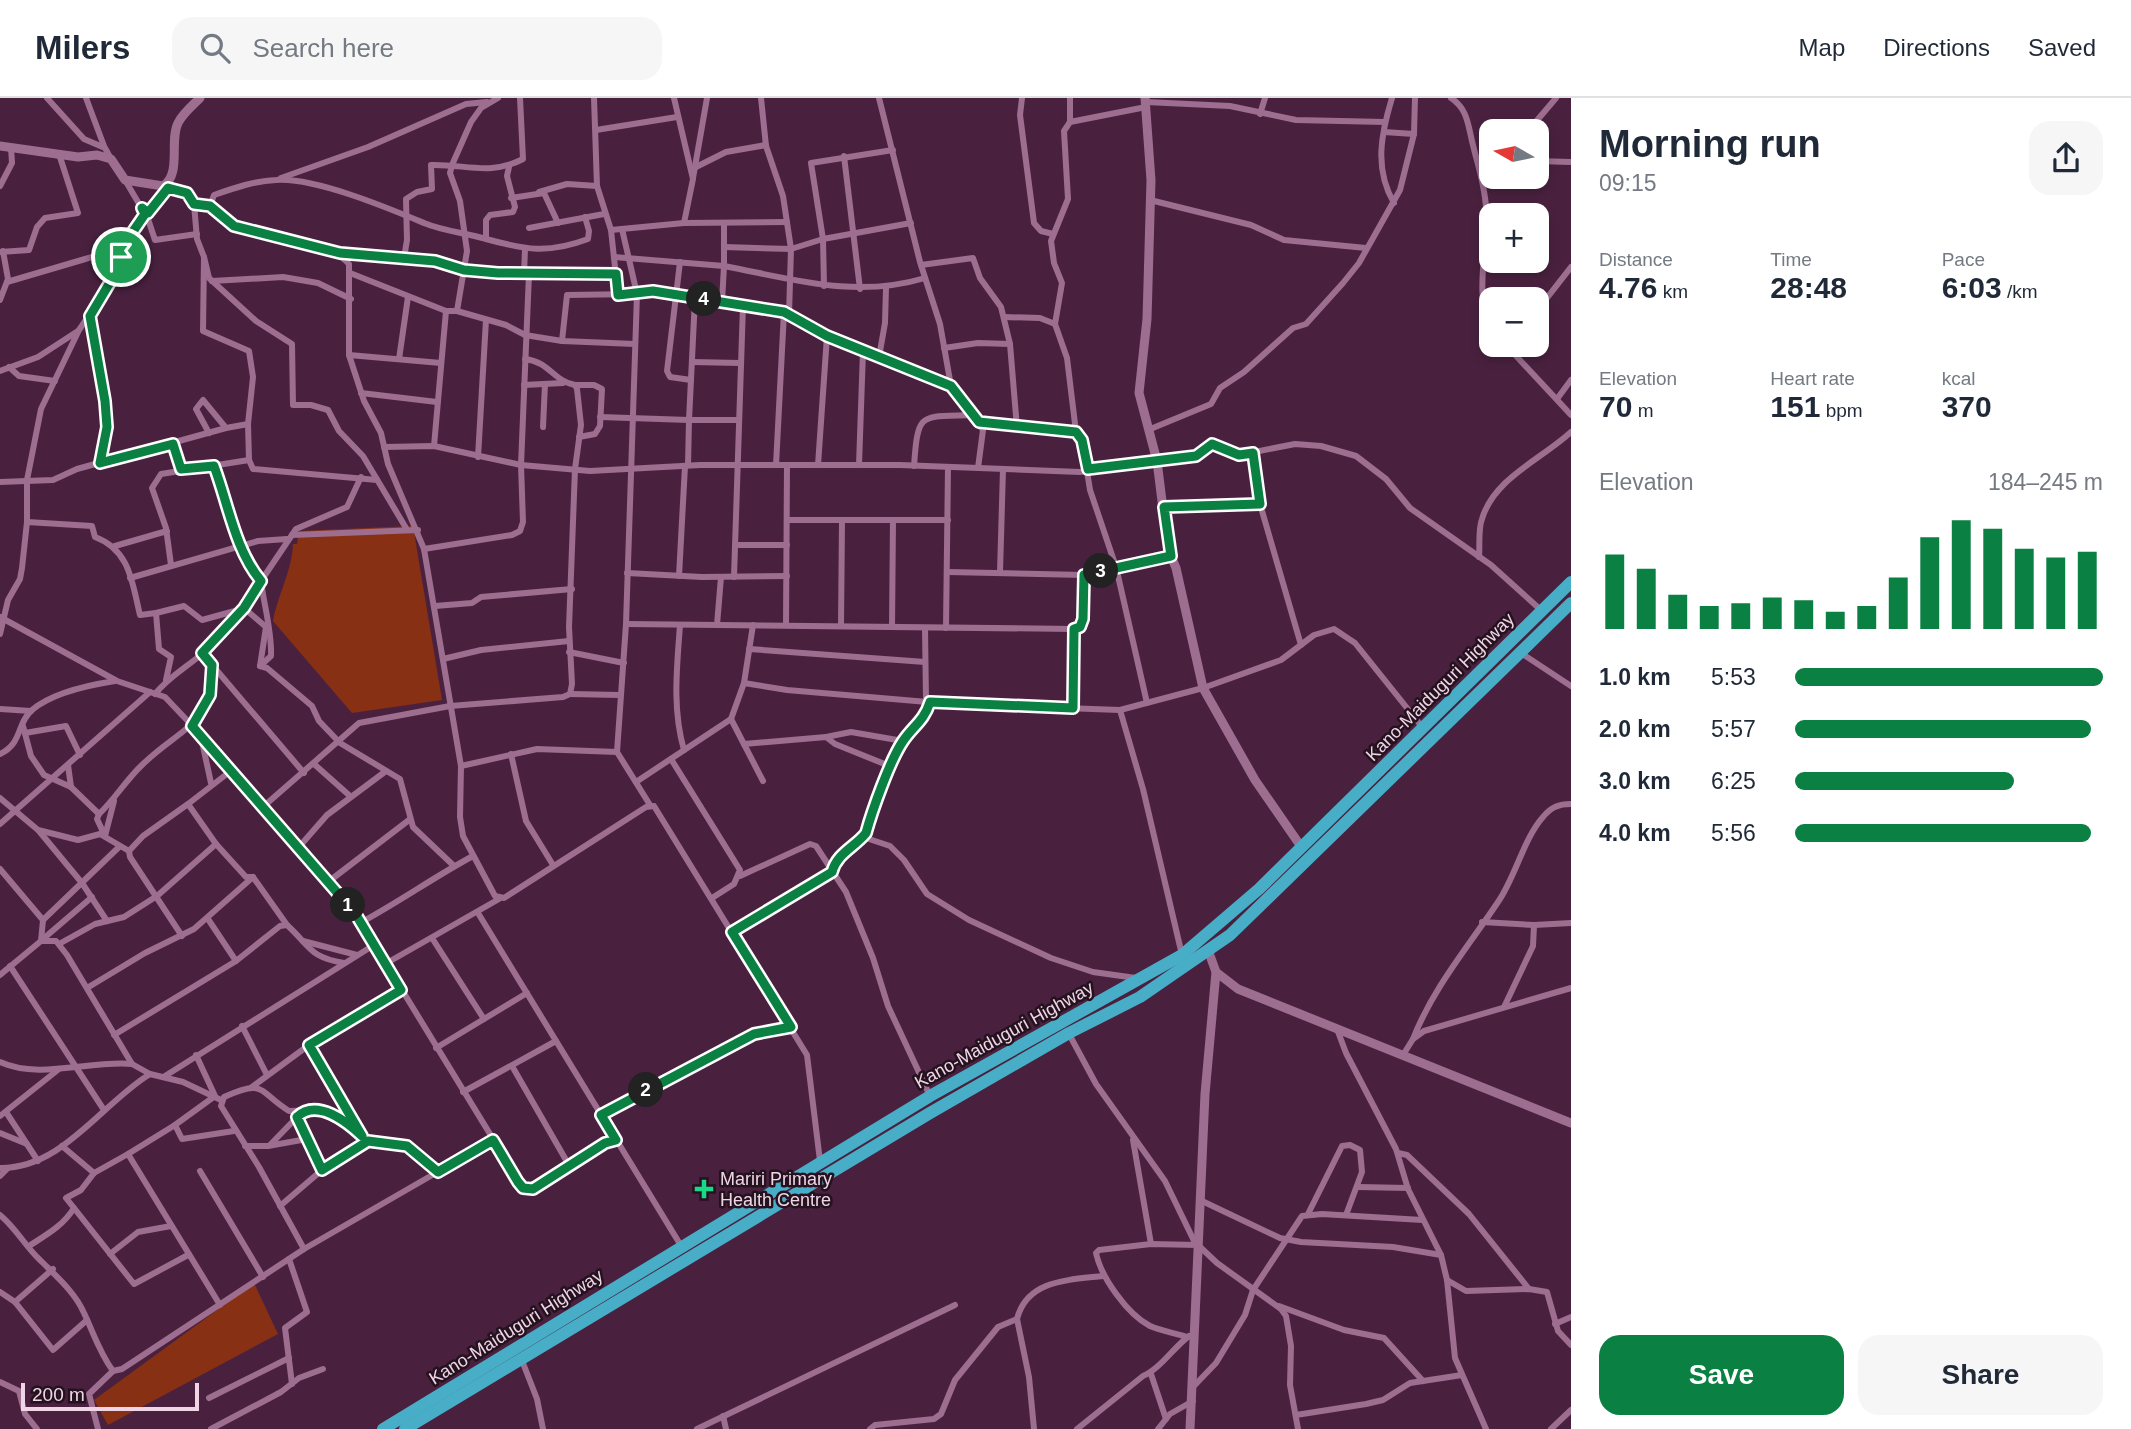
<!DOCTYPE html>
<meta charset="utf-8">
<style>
:root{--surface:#fff;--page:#f6f6f7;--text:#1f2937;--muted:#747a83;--line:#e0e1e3;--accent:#0b8043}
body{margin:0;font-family:Arial,sans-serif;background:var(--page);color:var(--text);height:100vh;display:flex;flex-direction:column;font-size:26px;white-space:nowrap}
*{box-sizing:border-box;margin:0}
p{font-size:23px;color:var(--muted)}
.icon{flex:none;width:38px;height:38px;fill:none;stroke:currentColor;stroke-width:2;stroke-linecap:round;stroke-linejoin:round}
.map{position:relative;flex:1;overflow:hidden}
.side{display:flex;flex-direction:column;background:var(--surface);width:560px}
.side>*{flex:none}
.needle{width:46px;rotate:279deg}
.buttons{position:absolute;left:1479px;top:21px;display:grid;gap:14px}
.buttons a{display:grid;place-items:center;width:70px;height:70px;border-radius:14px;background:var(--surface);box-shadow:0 4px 10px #0003;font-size:35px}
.scale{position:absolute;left:21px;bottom:18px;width:178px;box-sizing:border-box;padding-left:7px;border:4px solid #efd5e6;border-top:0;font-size:19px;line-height:24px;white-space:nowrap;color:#efd5e6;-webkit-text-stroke:5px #24121f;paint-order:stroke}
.pin{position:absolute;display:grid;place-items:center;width:60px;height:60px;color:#fff;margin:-30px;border:4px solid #fff;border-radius:50%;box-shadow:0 2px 7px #0007}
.km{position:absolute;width:35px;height:35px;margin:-18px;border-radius:50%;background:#222;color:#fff;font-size:19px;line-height:35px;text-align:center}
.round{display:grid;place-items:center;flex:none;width:74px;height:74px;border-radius:21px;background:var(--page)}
.summary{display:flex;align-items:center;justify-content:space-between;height:119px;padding:0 28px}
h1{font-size:38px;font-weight:800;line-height:52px}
.metrics{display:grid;grid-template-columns:repeat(3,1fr);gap:10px;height:119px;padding:7px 28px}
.metrics div{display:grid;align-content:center}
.metrics b{font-size:30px;font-weight:800}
.metrics small{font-size:19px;font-weight:400}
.metrics p{font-size:19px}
.chart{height:196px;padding:14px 28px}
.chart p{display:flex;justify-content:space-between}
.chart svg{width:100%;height:126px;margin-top:7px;stroke:var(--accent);stroke-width:6}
.cta{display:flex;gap:14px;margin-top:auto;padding:14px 28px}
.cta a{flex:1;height:80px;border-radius:21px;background:var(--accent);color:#fff;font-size:28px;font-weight:800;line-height:80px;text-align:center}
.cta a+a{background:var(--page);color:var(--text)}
ul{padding:0 28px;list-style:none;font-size:23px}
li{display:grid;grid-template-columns:112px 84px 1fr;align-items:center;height:52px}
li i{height:18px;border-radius:9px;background:var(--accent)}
header{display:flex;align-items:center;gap:42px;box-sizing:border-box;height:98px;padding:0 35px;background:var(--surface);border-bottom:2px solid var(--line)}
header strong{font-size:33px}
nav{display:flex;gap:38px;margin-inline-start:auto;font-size:24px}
.search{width:490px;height:63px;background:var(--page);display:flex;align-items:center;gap:18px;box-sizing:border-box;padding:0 24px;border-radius:21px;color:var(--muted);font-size:26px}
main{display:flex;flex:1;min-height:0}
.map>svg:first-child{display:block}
</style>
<header>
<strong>Milers</strong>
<div class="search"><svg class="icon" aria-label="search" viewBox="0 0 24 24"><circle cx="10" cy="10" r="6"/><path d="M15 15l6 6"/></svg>Search here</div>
<nav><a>Map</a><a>Directions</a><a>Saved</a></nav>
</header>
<main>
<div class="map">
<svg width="1571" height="1331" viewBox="0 0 1571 1331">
<rect width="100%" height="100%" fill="#49213f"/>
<g fill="#883014">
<path d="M413 428 442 602 352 615 273 523C278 496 292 473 293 446H297L299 433Z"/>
<polygon points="254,1185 278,1236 108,1327 94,1302"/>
</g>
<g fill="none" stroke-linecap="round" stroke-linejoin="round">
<g stroke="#9d6e8f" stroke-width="6">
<polyline points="47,0 84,41 105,50 111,61"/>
<polyline points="86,0 104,48"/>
<polyline points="594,0 597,88"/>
<polyline points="674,0 693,81 684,125"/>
<polyline points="761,0 766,48 783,98 791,151 789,217"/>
<polyline points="879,0 920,164 940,226 951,288 983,332 978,370"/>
<polyline points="1022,0 1020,17 1034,125 1041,133 1053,136"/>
<polyline points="1070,0 1070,24"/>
<path d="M1392 0C1381 36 1374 71 1394 105"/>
<path d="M1451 0C1468 11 1468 28 1473 47 1478 68 1485 88 1486 110 1489 144 1473 201 1491 228"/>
<polyline points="1146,4 1230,8 1296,22 1385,24"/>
<polyline points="1260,16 1265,0"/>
<polyline points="596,32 677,19"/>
<polyline points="1528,33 1556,0"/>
<polyline points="1384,34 1414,36"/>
<polyline points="893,52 811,65 823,141 911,125"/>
<polyline points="844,58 860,191"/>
<polyline points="1536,63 1571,64"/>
<polyline points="696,69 726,54 766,47"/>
<polyline points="281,80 368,49 466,6 487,4"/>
<polyline points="693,80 707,0"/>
<path d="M167 87 168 90 187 95 194 106C219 109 218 122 237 128 267 139 329 143 349 166V257L364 303 381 335 388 366 424 451 461 668 460 719 463 738 495 798 504 800 646 709 654 708 807 957 820 1063"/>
<polyline points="0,88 12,65 11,49"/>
<polyline points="539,94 567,86 597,88 611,132 618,197"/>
<polyline points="511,100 544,95 558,125"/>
<polyline points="1150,102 1251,127 1284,142 1366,150"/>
<polyline points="194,106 197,141 204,159 203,233 249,253 253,279 248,326 226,330 203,302 196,311 209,335"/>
<path d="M210 108 214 97C234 90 254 83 276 82 314 79 388 110 424 125 443 133 466 135 486 141V122L490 117 513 114 515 109 507 78 509 69"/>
<polyline points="145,112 155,142 197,136"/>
<polyline points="148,115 168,90"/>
<polyline points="529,130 604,116"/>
<polyline points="622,131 637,196 626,526 617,654 650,707"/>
<polyline points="611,132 684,125 787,124"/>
<path d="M486 141C526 152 548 156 588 141L589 133 585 119"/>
<polyline points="724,149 791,151 823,141 824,188"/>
<polyline points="0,154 29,152 37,129 45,120 78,115 59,56"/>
<polyline points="339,155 435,163 464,172 498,175 616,176"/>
<polyline points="204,159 209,180 256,223 292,246 293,307 311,307 328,312 339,333 363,358 406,430"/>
<polyline points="614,159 724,168 724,126"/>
<path d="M404 160 407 142 406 101 417 94 432 91 431 67C465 66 491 78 523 61L520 0"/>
<polyline points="680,164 667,273 670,279 691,282"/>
<polyline points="921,167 973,160 980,180 1001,209 1010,246"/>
<polyline points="350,175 446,213 434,348"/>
<polyline points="524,176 525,151"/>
<polyline points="212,183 283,179 318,185 351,201"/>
<polyline points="7,184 92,159 120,164"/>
<polyline points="695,200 689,322 738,322"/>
<polyline points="0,202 8,181 3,153"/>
<path d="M722 204 724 168C793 181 855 201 925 180"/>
<polyline points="446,213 457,213 467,153 460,103 450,75 452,67 471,24 481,10 498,0"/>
<polyline points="457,213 506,227 525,237 562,243 635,246"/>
<polyline points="1536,214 1571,169"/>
<polyline points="90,218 105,303 107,329 100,364"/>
<polyline points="1004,219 1040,220 1055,226 1067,260 1076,334"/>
<polyline points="1055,226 1062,185 1054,165 1051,143 1068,101 1064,33 1070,24 1146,9"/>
<polyline points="562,243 567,197 637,196 653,193 784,214 827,238 951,288"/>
<polyline points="1506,247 1571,317"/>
<polyline points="944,250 978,245 1010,246 1017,330"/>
<polyline points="349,257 441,265"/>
<polyline points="879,259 885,225 886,190"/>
<polyline points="399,261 408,199"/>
<polyline points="692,264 740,265"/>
<polyline points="9,269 19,278 55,283"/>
<polyline points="0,273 38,259 78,233"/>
<polyline points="524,287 563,285"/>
<polyline points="575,287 594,287 602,291 600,328 595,336 579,339"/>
<polyline points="361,295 437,304"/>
<polyline points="1557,301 1571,282"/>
<polyline points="600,319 689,322 688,367"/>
<polyline points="979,324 1076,334 1082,342 1090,392 1116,469 1171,458"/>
<polyline points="248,326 249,362"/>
<polyline points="543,329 545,286"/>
<polyline points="1148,332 1211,306 1220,290 1244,274 1293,230 1306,226 1343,185 1359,165 1400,92 1414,36 1415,0"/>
<polyline points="172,346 181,371"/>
<polyline points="384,349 434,348 521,367 590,373 700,367 900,367 1080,374 1196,358 1212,346 1239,357 1295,346 1321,348 1356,358 1386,381 1410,410 1491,467 1542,513"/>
<polyline points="1253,355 1260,406 1301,547"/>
<polyline points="478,359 486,222"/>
<polyline points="776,367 784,214"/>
<polyline points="818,367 827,238"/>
<polyline points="859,367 863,253"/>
<path d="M914 368C918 312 920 319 974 317"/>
<polyline points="0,384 53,382 77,371 226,330"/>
<polyline points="1164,409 1260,406"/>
<polyline points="787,422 948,422"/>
<path d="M27 424 92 428 95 439C130 452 132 484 140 517L156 515"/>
<polyline points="292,437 418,432"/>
<polyline points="735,447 787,447"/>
<polyline points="115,448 167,433"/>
<polyline points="424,451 512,437 520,433 523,424 521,367 529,176"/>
<path d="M1479 459C1480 447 1478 431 1482 421 1494 380 1542 361 1571 334"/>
<polyline points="171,467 166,430 152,390 161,376 249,362 253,371 377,382"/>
<polyline points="948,474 1084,477 1116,469 1147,605"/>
<polyline points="1000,474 1003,371"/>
<polyline points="627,475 702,479 787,478"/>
<polyline points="679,478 685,368"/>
<polyline points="734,479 743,207"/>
<polyline points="130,480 258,443 287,441"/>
<polyline points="435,508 472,505 481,499 572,491"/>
<polyline points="244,510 266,529 260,568"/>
<polyline points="0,519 117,583 165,599 201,637 355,815 523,1090 533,1091 605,1045 616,1042"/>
<polyline points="626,526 1074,531 1080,529 1083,521 1084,477"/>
<path d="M680 527C677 569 672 611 684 652"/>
<polyline points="717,527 721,479"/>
<polyline points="786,527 787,367"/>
<polyline points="841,528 842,422"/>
<polyline points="892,529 893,422"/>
<polyline points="925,530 926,603"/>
<polyline points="946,530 948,369"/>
<polyline points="0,536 8,502 20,481 22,470 27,424 27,382 41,311 79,232 111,185 123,148 145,116 125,82"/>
<polyline points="749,551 925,564"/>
<polyline points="569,554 624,565"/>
<polyline points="202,555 304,675"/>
<polyline points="1521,555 1571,588"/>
<polyline points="443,561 481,552 569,543"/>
<polyline points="260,568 267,570 312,608 319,623 340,645 400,681 413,729 454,768"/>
<path d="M260 568 271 558C272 533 264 508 261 483L296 431 347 409 361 379"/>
<polyline points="166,582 171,559 159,551 156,515 184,508 202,522 242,511"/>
<polyline points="744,585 753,527"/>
<path d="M155 596C168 580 182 572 197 560 223 539 244 510 261 483L238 441 214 368"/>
<polyline points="570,596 620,597"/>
<polyline points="1073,610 1074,531"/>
<polyline points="0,611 31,613"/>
<polyline points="1120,612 1143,691 1182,857"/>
<polyline points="731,621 763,683"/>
<polyline points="23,628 31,658 44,677 71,689 99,716"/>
<polyline points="25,635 66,628 80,657"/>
<polyline points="201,639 211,685"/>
<polyline points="826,639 851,634 903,643"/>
<polyline points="744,646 826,639 835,646 892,669"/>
<path d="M0 656C23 645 16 626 32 612 52 595 89 587 115 583"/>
<polyline points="511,656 526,723 553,767"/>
<polyline points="671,661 740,772 734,786 712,800"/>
<polyline points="314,666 350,698"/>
<polyline points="68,667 71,689"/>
<polyline points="461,668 537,651 617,654"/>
<polyline points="636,684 731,621 744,585 787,592 951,606 1120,612 1203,590 1281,562 1314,537 1334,531 1355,545 1423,630"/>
<polyline points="0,700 38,732 78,742 100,736 129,753"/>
<path d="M264 708 359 625 450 608 563 599 570 596 572 586 569 529 575 371 581 327 577 291 575 287C553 283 550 264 525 261"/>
<polyline points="0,726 150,594"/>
<polyline points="39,733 82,785 107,823"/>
<path d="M105 738 97 721 99 716C115 701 126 682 142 667 182 628 207 633 212 567"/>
<polyline points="105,738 114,703"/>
<polyline points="863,739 890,748 904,762 927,796 969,822 1051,860 1093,874 1136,880"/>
<polyline points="216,746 188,706 232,672"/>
<polyline points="299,749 327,717 386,673"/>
<polyline points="0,771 43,822 41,843"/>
<path d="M832 773C837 755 854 752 864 738 880 715 886 667 903 643 914 628 925 622 930 604"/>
<polyline points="740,778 810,746 816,748 846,794 873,860 888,908 930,998"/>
<polyline points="328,784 409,722"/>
<polyline points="478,815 683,1151"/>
<polyline points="208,821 236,863"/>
<polyline points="43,822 119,749"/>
<polyline points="1482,824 1534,827 1571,825"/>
<path d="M360 825C399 804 434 779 473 758"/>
<polyline points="732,834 832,773"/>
<polyline points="182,838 130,759 129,753 143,738 188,706"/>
<polyline points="432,840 484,921 527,895"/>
<polyline points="43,841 92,799"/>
<polyline points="303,843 357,857"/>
<polyline points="59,846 95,826 124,819 157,798 216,746 246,779 253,779"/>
<polyline points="385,866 499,801"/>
<polyline points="10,868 104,1012"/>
<polyline points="0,877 41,843 56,843 67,857 132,966 150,976"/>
<polyline points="87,890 145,855 194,831 253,779 287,827"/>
<polyline points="1505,907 1533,848 1534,827"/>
<polyline points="242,928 267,977"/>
<polyline points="1337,931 1346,955 1396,1051 1408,1091 1441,1157 1447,1182 1455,1260 1486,1331"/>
<polyline points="1069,936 1096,986 1165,1083 1196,1147"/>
<path d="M114 937 236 863 280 828 287 827C311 849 309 859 344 865"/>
<path d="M1413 941C1433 890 1468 849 1498 804 1515 780 1524 740 1543 719 1551 709 1559 706 1571 706"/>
<polyline points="309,947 360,1034"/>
<polyline points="436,950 484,921"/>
<polyline points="1403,957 1413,941 1424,933 1571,890"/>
<path d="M0 964C39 982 90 962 132 966"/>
<polyline points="512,968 570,1069"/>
<polyline points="165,978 374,847"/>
<polyline points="252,989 309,947 401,892"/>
<polyline points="463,994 556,943"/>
<polyline points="6,1014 38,1063"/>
<polyline points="601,1017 754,936 791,929"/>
<polyline points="0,1018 59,971"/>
<polyline points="175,1027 215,998 196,957"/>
<polyline points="0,1035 27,1046"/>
<polyline points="1133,1042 1151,1146"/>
<polyline points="270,1047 299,1017"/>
<polyline points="62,1048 94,1075"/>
<polyline points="245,1048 268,1048 307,1041"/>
<polyline points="1398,1055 1407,1057 1469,1116 1529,1191"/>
<polyline points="128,1056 175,1027 182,1041 234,1033"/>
<path d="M0 1070C62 1071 101 1006 150 976L183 984 221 1002"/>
<polyline points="322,1072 368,1043"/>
<polyline points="200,1073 263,1179"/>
<polyline points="0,1078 8,1070"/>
<polyline points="1358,1089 1408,1090"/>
<polyline points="1202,1103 1280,1140 1301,1144 1393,1149 1441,1157"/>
<polyline points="280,1108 322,1072 295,1014"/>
<polyline points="74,1110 134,1186 188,1157"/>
<polyline points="1308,1116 1342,1048 1350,1047 1360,1052 1362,1074 1346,1117"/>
<path d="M0 1117C16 1130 25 1148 40 1162 55 1177 75 1194 84 1215 94 1236 99 1254 113 1273"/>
<path d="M29 1148C46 1137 63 1128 74 1110L66 1100 81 1092 94 1075 128 1056 220 1207"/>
<path d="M304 1151 259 1069 221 1008 224 999C266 980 258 994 289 1013L320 1012 337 1018 368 1043 407 1048 438 1074"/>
<polyline points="110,1156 138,1134 171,1128"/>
<polyline points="289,1161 307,1214 285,1230 292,1286"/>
<polyline points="1447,1182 1466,1193 1529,1191 1547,1194 1558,1233 1571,1247"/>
<polyline points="0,1194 15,1204 53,1171"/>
<polyline points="15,1204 53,1252 87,1222"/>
<polyline points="1279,1208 1344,1232 1384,1240 1423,1283"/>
<polyline points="1555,1226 1571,1219"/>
<path d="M1187 1239C1175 1235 1161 1233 1150 1228 1127 1216 1101 1179 1096 1155L1099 1152 1151 1146 1198 1147 1217 1165 1281 1211 1286 1218 1291 1248 1290 1287 1298 1331"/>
<polyline points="521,1260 537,1301 543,1331"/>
<polyline points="1151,1276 1166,1321"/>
<polyline points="0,1284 19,1293 25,1316 37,1331"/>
<polyline points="1193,1289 1216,1265 1245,1217 1253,1192 1302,1118 1322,1116 1422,1122"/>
<polyline points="209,1300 289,1260"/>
<polyline points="1296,1317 1366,1306 1383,1302 1410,1285 1462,1277"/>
<polyline points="723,1318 726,1331"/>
<polyline points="98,1331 89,1296 113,1273 122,1271 304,1151 493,1042"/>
<polyline points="211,1331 281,1294 299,1280 323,1271"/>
<polyline points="697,1331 955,1207"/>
<polyline points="870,1331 875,1327 934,1321 941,1316 955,1282 998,1229 1017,1221"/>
<path d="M1034 1331 1029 1279 1017 1221C1027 1182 1068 1182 1103 1178"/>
<path d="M1077 1331 1143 1278C1160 1271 1173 1250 1189 1238"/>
<polyline points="1158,1331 1170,1316 1193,1303"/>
<polyline points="1551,1331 1571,1312"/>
</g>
<g stroke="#9d6e8f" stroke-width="9">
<polyline points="1145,0 1151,82 1147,221 1139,295 1157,363 1168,451 1176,470 1203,590 1255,682 1302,750"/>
<path d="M0 48 78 59 97 57 111 61 125 82 163 88C182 76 169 43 178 25 183 15 193 7 200 0"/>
<polyline points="1216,874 1238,891 1571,1025"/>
<polyline points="1190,1331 1205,996 1216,874 1208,852"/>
</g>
<g stroke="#48adc6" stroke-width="12">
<polyline points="383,1331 930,998 1182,857 1259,791 1571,484"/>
<polyline points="405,1331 930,1015 1069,935 1140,899 1230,837 1571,505"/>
</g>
</g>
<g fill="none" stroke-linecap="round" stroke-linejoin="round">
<g stroke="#fff" stroke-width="14">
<path id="route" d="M168 90 187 95 194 106 210 108 234 128 340 155 435 163 464 172 498 175 616 176 618 197 653 193 784 214 827 238 951 288 979 324 1076 334 1082 342 1088 371 1196 358 1212 346 1239 357 1253 355 1260 406 1164 409 1171 458 1084 477 1083 521 1080 529 1074 531 1073 610 930 604C924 623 913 628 903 643 890 662 872 713 866 735 855 749 837 755 832 774L732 834 791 929 754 936 601 1017 616 1042 605 1045 533 1091 523 1090 518 1084 493 1042 438 1074 407 1048 368 1043 322 1072 297 1019C317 1000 347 1024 362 1038L309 947 401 892 355 815 192 628 210 597 212 567 202 555 244 510 261 483C235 452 228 405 214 368L181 371 173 346 100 365 107 329 105 303 90 218 118 171 123 148 145 116 142 110 148 115Z"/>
</g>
<use href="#route" stroke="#0b8043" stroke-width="9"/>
</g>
<path fill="#18d989" stroke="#24121f" stroke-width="2.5" d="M700.5 1080.5h7v7h7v7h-7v7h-7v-7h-7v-7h7z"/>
<g text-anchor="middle" stroke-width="5" stroke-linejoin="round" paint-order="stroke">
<g font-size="18" fill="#efd5e6" stroke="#24121f">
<text transform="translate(1440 589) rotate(-45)" y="6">Kano-Maiduguri Highway</text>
<text transform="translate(1004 937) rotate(-29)" y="6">Kano-Maiduguri Highway</text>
<text transform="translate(516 1229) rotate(-32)" y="6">Kano-Maiduguri Highway</text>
</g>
<g font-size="18" fill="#efd5e6" stroke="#24121f" text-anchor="start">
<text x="720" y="1087">Mariri Primary<tspan x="720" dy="21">Health Centre</tspan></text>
</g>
</g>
</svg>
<div class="buttons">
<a><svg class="needle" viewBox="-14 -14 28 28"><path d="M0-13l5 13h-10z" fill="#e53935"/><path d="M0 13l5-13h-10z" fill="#747a83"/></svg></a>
<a>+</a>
<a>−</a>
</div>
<div class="scale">200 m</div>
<div class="pin" style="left:121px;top:159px;background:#1e9e55"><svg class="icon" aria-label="arrive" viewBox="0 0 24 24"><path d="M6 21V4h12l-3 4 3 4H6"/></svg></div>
<b class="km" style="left:348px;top:807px">1</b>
<b class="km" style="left:646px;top:992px">2</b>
<b class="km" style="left:1101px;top:473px">3</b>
<b class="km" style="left:704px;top:201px">4</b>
</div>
<section class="side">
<div class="summary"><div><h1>Morning run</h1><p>09:15</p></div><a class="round"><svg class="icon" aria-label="share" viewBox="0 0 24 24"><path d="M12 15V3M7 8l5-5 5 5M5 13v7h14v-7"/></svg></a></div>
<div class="metrics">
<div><p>Distance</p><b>4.76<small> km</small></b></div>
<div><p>Time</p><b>28:48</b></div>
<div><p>Pace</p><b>6:03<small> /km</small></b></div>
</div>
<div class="metrics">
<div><p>Elevation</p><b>70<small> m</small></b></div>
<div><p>Heart rate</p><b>151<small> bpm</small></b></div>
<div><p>kcal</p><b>370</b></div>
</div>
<div class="chart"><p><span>Elevation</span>184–245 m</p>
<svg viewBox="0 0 160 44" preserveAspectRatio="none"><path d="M5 44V18M15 44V23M25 44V32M35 44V36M45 44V35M55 44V33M65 44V34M75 44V38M85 44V36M95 44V26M105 44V12M115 44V6M125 44V9M135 44V16M145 44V19M155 44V17"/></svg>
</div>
<ul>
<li><b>1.0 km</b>5:53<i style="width:100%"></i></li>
<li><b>2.0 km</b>5:57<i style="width:96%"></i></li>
<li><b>3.0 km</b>6:25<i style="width:71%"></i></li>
<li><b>4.0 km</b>5:56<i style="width:96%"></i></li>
</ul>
<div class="cta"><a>Save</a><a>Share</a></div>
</section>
</main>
